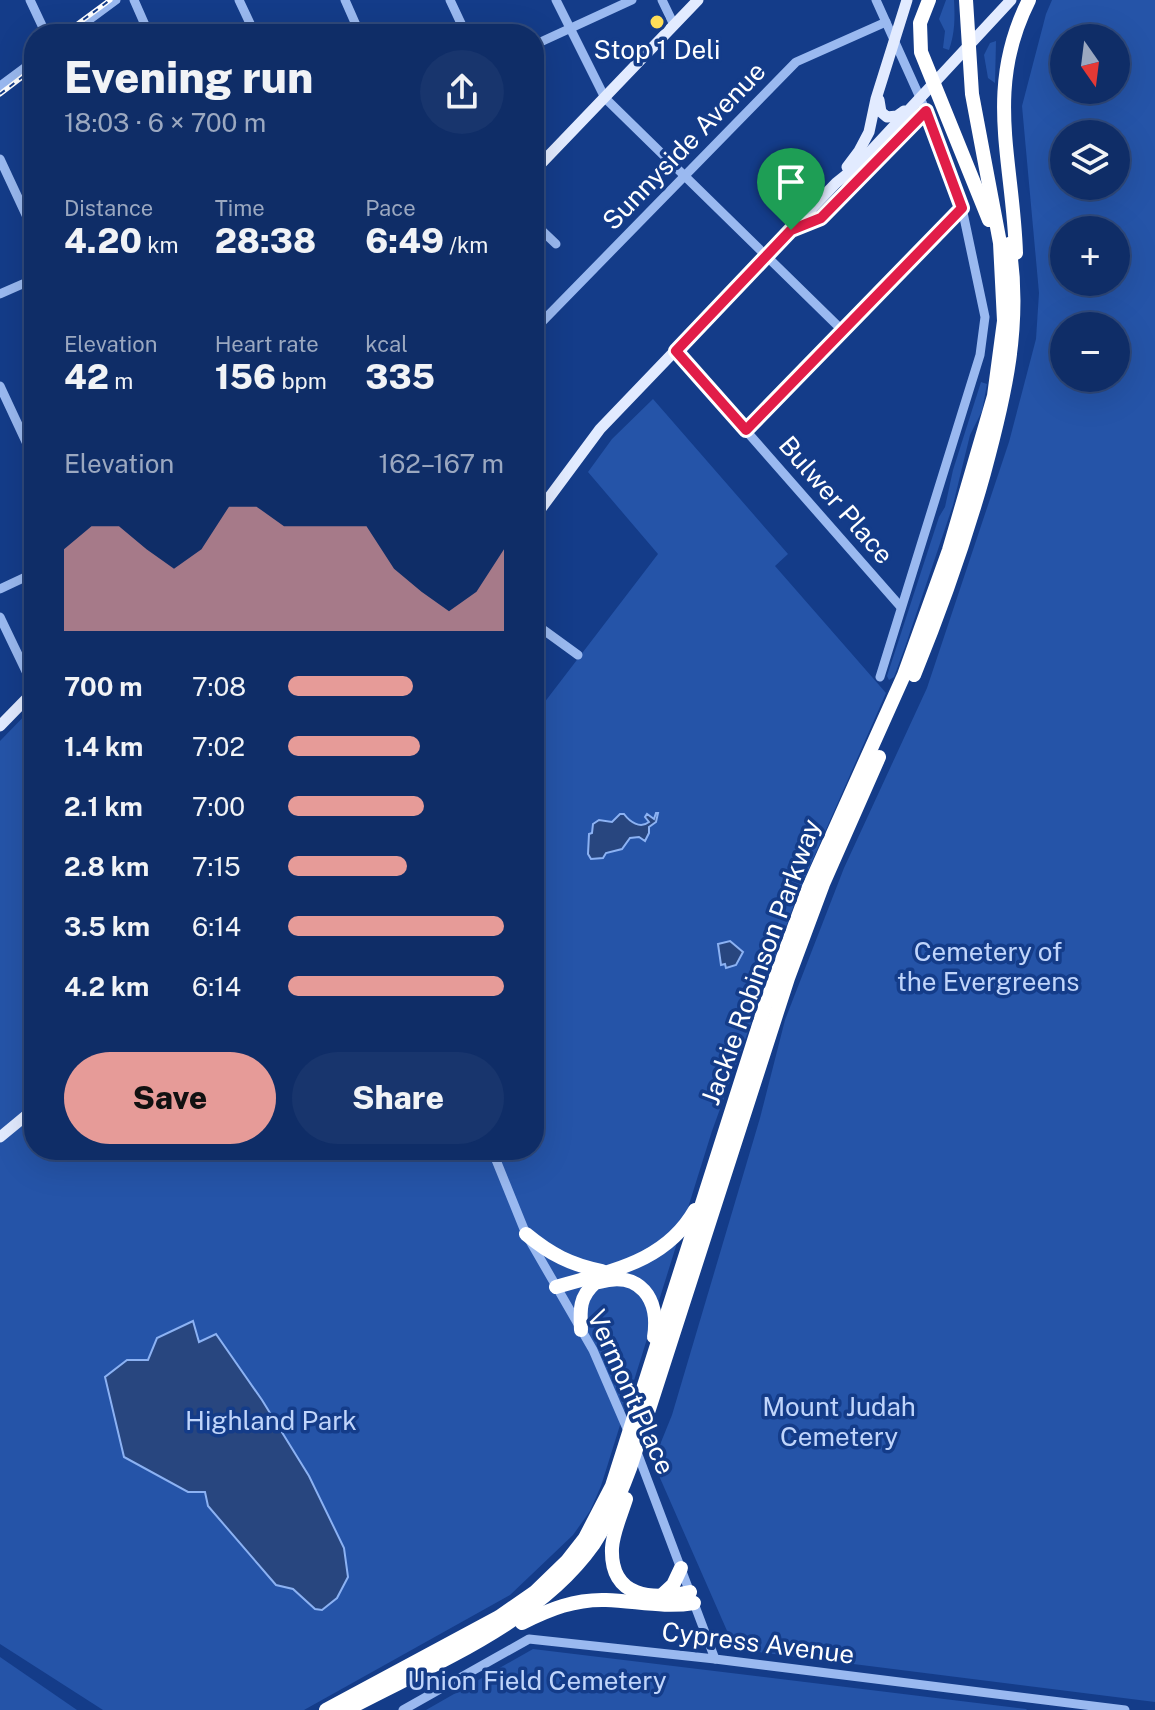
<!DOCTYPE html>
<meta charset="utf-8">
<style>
:root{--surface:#0f2d67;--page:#18356d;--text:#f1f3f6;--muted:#9ba8c0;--line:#2f497b;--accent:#e69b98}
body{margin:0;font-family:"Public Sans",sans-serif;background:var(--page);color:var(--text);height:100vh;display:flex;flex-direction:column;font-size:30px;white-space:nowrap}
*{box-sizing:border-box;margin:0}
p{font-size:26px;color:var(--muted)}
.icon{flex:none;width:44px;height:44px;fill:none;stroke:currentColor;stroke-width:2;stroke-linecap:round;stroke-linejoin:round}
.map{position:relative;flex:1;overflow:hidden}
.sheet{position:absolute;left:24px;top:24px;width:520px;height:1136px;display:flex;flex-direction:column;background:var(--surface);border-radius:32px;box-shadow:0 8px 32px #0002,0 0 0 2px var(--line)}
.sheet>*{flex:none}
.needle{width:52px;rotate:166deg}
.buttons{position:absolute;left:1050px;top:24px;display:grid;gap:16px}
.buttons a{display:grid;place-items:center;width:80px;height:80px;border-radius:50%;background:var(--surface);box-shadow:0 8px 32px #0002,0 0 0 2px var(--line);font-size:40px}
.pin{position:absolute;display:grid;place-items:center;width:68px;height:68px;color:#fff;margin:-82px -34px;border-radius:50% 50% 50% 0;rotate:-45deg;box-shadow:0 0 8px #0007}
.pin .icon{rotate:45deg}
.round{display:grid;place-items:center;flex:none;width:84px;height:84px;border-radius:42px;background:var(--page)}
.overview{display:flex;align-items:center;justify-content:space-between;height:136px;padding:0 40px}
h1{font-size:44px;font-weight:800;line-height:60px}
.metrics{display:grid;grid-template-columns:repeat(3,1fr);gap:12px;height:136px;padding:8px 40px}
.metrics div{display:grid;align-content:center}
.metrics b{font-size:34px;font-weight:800}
.metrics small{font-size:22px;font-weight:400}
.metrics p{font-size:22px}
.chart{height:224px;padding:16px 40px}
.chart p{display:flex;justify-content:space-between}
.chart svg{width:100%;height:144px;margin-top:8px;fill:var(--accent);opacity:.7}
.primary-button{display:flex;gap:16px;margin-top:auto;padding:16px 40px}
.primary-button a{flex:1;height:92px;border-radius:48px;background:var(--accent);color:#111;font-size:32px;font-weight:800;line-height:92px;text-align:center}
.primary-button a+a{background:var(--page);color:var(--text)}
ul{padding:0 40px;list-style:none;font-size:26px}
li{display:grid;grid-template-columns:128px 96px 1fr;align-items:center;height:60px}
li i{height:20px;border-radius:10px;background:var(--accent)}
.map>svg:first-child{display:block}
</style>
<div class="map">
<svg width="1155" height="1710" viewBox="0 0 1155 1710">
<rect width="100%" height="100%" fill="#143c89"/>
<g fill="#2554a8" fill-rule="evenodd">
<path d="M946 0H954C955 18 955 33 949 50L943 48 945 31 939 19Z"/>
<path d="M1052 0H1155V1702L735 1649 653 1462 672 1415 760 1118 785 1020 844 868 927 688 1009 442 1036 339 1039 293 1022 106 1046 14ZM1064 38H1116V90H1064ZM1064 134H1116V186H1064ZM1064 230H1116V282H1064ZM1064 326H1116V378H1064Z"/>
<polygon points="996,41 995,83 988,78 984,55 990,43"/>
<polygon points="981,382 987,384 982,411 970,435 953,505 905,647 894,677 889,680 887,676 939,517 945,507 953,470"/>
<polygon points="653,399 788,554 775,566 886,693 799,891 712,1131 601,1486 590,1511 573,1535 510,1595 304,1710 103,1710 0,1644 0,741 34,706 34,1150 534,1150 534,716 658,554 588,472 612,439"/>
<polygon points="533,1649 1026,1709 1027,1710 426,1710"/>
<polygon points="0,1657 77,1710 0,1710"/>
</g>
<g fill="#28467f" stroke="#8cb2f3" stroke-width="2">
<path d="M656 813H658L656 822 649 827V833L645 841 639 837 630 838 622 849 606 853 603 858 591 859 588 854 589 834 592 833 593 824 599 820 612 822 620 814H624C630 822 640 829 649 822L645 817 647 814 654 819Z"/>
<polygon points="730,941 743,952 736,965 726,968 725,964 721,965 718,944"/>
<polygon points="193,1321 199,1342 216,1334 262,1400 309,1476 344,1548 348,1577 337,1598 322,1610 315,1609 293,1589 276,1585 208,1506 205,1492 188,1492 124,1457 105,1377 127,1360 148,1360 157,1338"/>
</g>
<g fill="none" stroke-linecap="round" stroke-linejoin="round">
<g stroke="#9ab9f0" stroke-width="9">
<polyline points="30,0 46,34"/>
<polyline points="134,0 149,34"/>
<polyline points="239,0 255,34"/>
<polyline points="345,0 360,34"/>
<polyline points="450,0 466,34"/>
<polyline points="556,0 605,98 843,331"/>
<polyline points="662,0 674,25"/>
<polyline points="876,0 926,111 962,208 985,317 980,355 880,677"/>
<polyline points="70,34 116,0"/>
<polyline points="534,45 632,0"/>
<polyline points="0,86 34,61"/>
<polyline points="0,159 34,232"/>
<polyline points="534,223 556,244"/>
<polyline points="791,230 821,218 926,111"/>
<polyline points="0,294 34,279"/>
<polyline points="534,330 796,62 886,22"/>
<polyline points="676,351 900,606"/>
<polyline points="0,386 34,459"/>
<polyline points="746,430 962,208"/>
<polyline points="0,589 34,573"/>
<polyline points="0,617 34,688"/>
<polyline points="534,623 578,655"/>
<polyline points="492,1150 526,1234 593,1350 628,1431"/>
<polyline points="637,1452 715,1659"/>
<polyline points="403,1710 529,1639 715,1659 1125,1710"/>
</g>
<g stroke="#e2ebff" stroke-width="11">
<polyline points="879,100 881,112 887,117 897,116 904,111"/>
<polyline points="847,167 859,151 869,132 876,99 907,0"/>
<polyline points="534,171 698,0"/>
<polyline points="534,518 600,429 836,183 856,167 1011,0"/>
<polyline points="0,726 34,691"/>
<polyline points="0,1137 34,1109"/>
</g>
<g stroke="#fff" stroke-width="14">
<polyline points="929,0 920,23 921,52 989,220"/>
<path d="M1016 253C1013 160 984 89 1029 0"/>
<path d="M914 675C941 609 965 541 984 473 1005 396 1022 324 1009 244"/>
<path d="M526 1234C550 1254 571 1265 602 1271"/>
<path d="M599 1282C640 1270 660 1299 654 1337"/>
<path d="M556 1287C609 1271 665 1263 695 1210"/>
<path d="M581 1330C580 1310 579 1297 595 1283"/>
<path d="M626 1499C621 1515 613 1532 612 1548 610 1599 653 1600 690 1592"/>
<polyline points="660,1597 673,1585 681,1568"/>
<path d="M522 1623C550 1609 575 1599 606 1600 636 1601 664 1608 694 1603"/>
<polyline points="326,1710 499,1617 535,1592 567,1561 585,1538 612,1486 765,1006 809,887 904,675 949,550 994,396 1004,321 1000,243 972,94 966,0"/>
<path d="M346 1710C430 1665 537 1624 593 1545 609 1521 620 1495 630 1468L788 978 823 884 879 757"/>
</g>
<g stroke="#fff" stroke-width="5">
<g id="rail">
<polyline points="64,34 110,0"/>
<polyline points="0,94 34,68"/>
</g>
</g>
<use href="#rail" stroke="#143c89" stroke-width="2" stroke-dasharray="6" stroke-linecap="butt"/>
</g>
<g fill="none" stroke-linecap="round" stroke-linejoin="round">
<g stroke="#fff" stroke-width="16">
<polygon id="route" points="926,111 962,208 746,430 676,351 791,230 821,218"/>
</g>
<use href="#route" stroke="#e11d48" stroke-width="10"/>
</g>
<circle fill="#ffde58" stroke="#143c89" stroke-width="3" cx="657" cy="22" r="8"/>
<g text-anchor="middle" stroke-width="7" stroke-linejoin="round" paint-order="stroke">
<g font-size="26" fill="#fff" stroke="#143c89">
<text x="657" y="59">Stop 1 Deli</text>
</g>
<g font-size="26" fill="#fff" stroke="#143c89">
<text transform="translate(684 146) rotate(-46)" y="9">Sunnyside Avenue</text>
<text transform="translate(836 500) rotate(49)" y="9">Bulwer Place</text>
<text transform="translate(761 962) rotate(-70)" y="9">Jackie Robinson Parkway</text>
<text transform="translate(631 1392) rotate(66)" y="9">Vermont Place</text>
<text transform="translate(758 1643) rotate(7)" y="9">Cypress Avenue</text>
</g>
<g font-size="26" fill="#c0d5fb" stroke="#143c89">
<text x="988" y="961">Cemetery of<tspan x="988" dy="30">the Evergreens</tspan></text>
<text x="839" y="1416">Mount Judah<tspan x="839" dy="30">Cemetery</tspan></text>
<text x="271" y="1430">Highland Park</text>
<text x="537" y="1690">Union Field Cemetery</text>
</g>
</g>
</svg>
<div class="buttons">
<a><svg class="needle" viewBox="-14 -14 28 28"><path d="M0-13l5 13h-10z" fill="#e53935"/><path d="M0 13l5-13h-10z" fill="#9ba8c0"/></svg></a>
<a><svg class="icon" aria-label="layers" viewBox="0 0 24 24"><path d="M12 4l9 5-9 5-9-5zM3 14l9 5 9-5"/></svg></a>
<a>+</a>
<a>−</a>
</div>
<div class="pin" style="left:791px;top:230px;background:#1e9e55"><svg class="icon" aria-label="arrive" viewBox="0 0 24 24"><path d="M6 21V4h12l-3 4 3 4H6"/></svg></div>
<section class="sheet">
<div class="overview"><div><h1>Evening run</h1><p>18:03 · 6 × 700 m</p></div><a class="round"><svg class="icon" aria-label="share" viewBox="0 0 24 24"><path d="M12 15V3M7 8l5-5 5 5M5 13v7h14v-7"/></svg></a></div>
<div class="metrics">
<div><p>Distance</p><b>4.20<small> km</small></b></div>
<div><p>Time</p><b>28:38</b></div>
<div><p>Pace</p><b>6:49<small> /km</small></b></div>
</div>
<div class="metrics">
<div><p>Elevation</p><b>42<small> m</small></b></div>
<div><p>Heart rate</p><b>156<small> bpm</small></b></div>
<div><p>kcal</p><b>335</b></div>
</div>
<div class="chart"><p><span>Elevation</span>162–167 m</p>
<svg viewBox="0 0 160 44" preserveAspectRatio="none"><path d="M0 44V19L10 12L20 12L30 19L40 25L50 19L60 6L70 6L80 12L90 12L100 12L110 12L120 25L130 32L140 38L150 32L160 19V44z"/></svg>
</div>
<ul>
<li><b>700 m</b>7:08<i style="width:58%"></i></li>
<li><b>1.4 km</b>7:02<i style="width:61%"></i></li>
<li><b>2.1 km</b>7:00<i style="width:63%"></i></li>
<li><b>2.8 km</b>7:15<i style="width:55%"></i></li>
<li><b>3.5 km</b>6:14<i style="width:100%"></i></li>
<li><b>4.2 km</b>6:14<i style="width:100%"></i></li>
</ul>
<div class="primary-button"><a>Save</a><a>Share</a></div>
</section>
</div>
